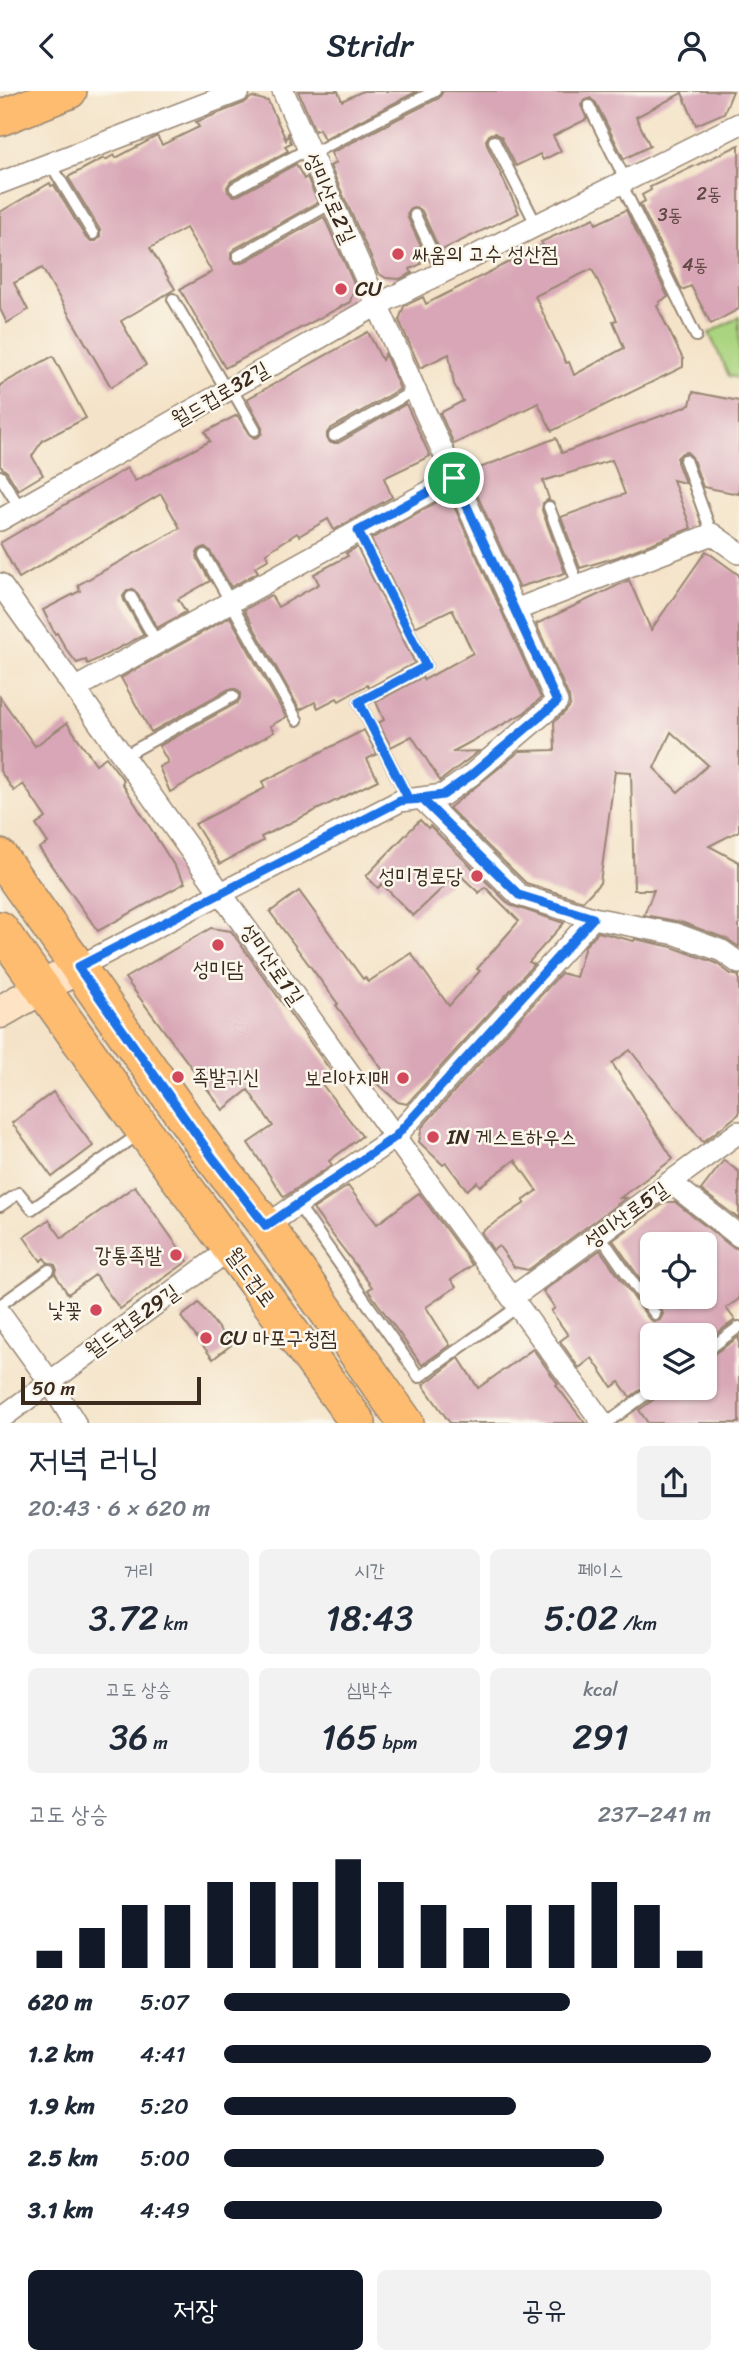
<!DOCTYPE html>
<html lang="ko">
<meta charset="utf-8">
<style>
:root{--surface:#fff;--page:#f2f2f3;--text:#1f2937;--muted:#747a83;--accent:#111827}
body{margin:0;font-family:Sriracha,"Poor Story",sans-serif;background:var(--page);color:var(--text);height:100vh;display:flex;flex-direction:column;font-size:26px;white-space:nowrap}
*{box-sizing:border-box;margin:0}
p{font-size:23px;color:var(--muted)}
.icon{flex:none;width:38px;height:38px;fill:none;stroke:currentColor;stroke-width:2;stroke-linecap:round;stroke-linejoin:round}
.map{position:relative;height:1332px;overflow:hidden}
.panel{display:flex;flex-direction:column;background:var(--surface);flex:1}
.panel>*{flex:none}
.buttons{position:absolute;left:640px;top:1141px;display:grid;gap:14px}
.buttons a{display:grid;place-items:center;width:77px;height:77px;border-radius:10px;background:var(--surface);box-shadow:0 2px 5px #0004;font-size:35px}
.scale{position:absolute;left:21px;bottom:18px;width:180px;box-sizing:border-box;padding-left:7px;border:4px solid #3b2a1e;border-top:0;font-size:19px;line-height:24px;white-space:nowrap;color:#3b2a1e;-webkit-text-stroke:5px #fbf7ec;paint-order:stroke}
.pin{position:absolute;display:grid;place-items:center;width:60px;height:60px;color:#fff;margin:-30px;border:4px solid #fff;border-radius:50%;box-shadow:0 2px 7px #0007}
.round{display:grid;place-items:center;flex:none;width:74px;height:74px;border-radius:10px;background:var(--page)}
.summary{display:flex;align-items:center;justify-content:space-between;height:119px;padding:0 28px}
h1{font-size:38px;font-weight:600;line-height:52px}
.metrics{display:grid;grid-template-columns:repeat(3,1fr);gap:10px;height:119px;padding:7px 28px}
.metrics div{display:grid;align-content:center;border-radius:10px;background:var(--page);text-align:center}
.metrics b{font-size:35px;font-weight:600}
.metrics small{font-size:19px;font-weight:400}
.metrics p{font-size:19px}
.chart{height:196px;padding:14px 28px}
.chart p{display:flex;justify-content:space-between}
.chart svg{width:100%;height:126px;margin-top:7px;stroke:var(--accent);stroke-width:6}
.cta{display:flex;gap:14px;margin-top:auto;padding:14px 28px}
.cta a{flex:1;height:80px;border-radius:10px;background:var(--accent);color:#fff;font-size:28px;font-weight:600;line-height:80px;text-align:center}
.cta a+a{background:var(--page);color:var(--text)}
ul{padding:0 28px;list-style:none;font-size:23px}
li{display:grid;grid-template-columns:112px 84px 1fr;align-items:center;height:52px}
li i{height:18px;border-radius:9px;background:var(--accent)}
header{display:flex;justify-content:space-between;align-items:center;height:91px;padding:0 28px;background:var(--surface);font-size:32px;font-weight:600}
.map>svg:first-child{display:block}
</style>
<header><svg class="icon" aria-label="back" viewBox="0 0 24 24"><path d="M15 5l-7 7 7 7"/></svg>Stridr<svg class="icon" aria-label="person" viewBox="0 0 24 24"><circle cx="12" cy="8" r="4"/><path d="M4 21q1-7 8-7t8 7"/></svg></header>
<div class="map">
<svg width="739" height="1332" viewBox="0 0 739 1332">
<rect width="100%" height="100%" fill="#fbf7ec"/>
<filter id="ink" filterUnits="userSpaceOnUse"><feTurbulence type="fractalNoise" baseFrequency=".0143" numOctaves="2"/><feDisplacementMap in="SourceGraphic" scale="14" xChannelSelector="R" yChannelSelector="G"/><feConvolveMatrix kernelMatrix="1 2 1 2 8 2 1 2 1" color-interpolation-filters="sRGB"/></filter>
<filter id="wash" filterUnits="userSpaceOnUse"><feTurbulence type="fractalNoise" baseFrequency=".00686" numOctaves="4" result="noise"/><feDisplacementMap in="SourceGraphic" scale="28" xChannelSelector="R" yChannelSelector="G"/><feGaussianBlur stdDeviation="1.57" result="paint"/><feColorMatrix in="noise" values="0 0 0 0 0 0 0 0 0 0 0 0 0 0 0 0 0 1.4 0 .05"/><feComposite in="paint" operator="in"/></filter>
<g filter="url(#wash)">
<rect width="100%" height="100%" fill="#f4e3c8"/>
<polygon fill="#aad47f" stroke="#727f4e" stroke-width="2" points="739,226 739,287 729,285 709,242"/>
<g id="blocks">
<g fill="#d8a6b6" fill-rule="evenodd">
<polygon points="298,0 338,0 342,10 363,0 418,0 324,48 319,38 315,40"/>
<polygon points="443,0 733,0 724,22 696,34 682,2 636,26 650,55 624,68 596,12 590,7 585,8 581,14 587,28 553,45 561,60 543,69 540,63 516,75 501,46 495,42 490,43 486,49 487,54 519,122 440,160 422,120 416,116 411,117 407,123 408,127 426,167 419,170 421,173 410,178 412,182 400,188 386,187 378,182 330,75 336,72 331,62 439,7"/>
<polygon points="252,6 268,10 286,49 288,43 291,52 285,55 288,60 231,90 227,96 228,101 234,105 239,104 296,73 304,88 307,86 318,111 234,158 231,162 231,168 235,172 242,172 324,126 355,195 350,211 225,277 180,198 212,181 186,137 150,157 175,198 121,230 146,274 111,296 42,177 14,192 28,219 7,232 0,218 0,121 50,92 51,95 54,94 86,147 90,150 96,150 100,146 100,139 68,86 98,70 104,67 105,69 114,64 116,67 157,45 162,54 199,36 196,31 244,12"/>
<polygon points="739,54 739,218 711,233 691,195 682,199 640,113 645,110 642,104 651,99 650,96"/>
<path d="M626 119 668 206 659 211 660 213 657 215 683 268V276L552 340 538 312 454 353 440 322 463 310 454 293 449 263 420 277 399 229 404 215 423 206 426 213 543 154 541 151 594 127 596 133ZM592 178 617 229 613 230 624 257 574 284 569 271 566 272 535 205Z"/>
<polygon points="368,241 382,269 385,263 400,298 330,338 327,342 327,348 331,352 338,352 406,313 430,365 384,387 392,406 334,439 328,428 299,445 297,442 266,462 269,468 255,476 258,481 231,496 210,460 205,456 200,458 197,461 197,467 210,490 178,508 186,521 157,537 137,502 132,498 127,500 123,505 124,509 144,544 88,573 86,569 77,572 66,558 57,542 55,543 43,519 80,500 78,494 180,437 161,403 19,487 0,452 127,377 135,390 210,350 205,341 237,324 249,343 254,347 258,346 262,342 262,336 247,308"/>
<polygon points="53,265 86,327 43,349 32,365 43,384 18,399 7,381 0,375 0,294"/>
<polygon points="693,301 739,310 739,403 703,396 692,366 687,361 682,362 677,367 677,371 685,392 673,389 691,437 617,466 580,477 561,426 625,403 612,369 543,390 549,408 543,412 542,419 565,482 519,496 467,382 556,347 562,362 690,314"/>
<polygon points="439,410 453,413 541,607 524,622 452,661 479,660 440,690 412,645 391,656 378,632 384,629 376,611 422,586 424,589 473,562 452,518 415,536 371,448"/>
<polygon points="357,456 415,572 369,597 367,594 339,610 337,607 318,617 315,611 300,619 244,519 271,504 278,516 319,493 314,483 348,465 346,462"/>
<path d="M706 460 739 484V740L709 755 739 771V856L727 848 681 831 644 824 654 799H634L631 681 615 680 600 792 583 810 526 792 449 717 520 660 555 659 554 631 566 620 570 615 569 606 536 533 629 489 651 539ZM671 641 708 674 678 701 654 677Z"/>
<polygon points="230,526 286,626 270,635 274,641 170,701 159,676 168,671 159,655 237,612 240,608 240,602 236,598 229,598 151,641 121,587"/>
<polygon points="0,606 35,655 67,632 96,673 106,666 124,690 122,692 185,792 98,840 39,757 48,752 36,734 46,727 23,693 14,700 0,680"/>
<polygon points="364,639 377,663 367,668 378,689 261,746 263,750 220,773 195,733 265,697 262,691"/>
<polygon points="420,729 428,737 430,735 510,814 564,832 529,871 534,873 407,1013 398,1011 375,991 384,981 336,914 338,913 270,821 299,800 363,888 365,886 368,891 411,862 449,915 480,880 477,878 519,830 485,796 479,802 458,782 413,825 382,793 378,797 366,785"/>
<polygon points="211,837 231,840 333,983 321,992 362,1045 329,1070 332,1074 284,1106 248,1052 273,1035 248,999 223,1019 125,887"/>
<polygon points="598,841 634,850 635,848 672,856 716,872 731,883 739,885 739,1023 703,1051 630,959 612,972 673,1068 620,1107 626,1107 528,1179 514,1176 499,1155 493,1159 481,1141 525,1112 523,1110 537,1100 515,1069 480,1095 477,1091 467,1099 446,1072 443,1074 419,1051 422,1036 561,882 576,886 585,855"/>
<polygon points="53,1001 93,1055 52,1086 12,1032"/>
<polygon points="724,1069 739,1081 739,1128 701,1099"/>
<polygon points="135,1095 188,1170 120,1218 95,1184 68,1203 55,1183 57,1179 55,1174 47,1171 44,1167 41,1170 24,1146 49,1129 62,1147"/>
<polygon points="348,1095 377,1133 419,1102 472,1174 451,1189 456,1196 426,1216 450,1254 422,1274 368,1199 372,1196 313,1118"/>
<path d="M666 1111H675L731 1155 739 1158V1208L726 1217 735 1229 705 1251V1244H653V1290L630 1306 619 1291 612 1296 592 1267 579 1277 560 1250 568 1244 551 1220 555 1217 543 1200 600 1159 649 1228 655 1231 660 1229 663 1223 661 1218 613 1149ZM653 1153H705V1206H653Z"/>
<polygon points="199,1212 231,1254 213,1268 181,1226"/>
<polygon points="739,1246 739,1332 648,1332 639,1319 667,1299 671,1305 681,1297 705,1297 705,1269"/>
<polygon points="533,1258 558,1293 556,1294 585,1332 450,1332 423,1294 459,1267 478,1297"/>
</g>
</g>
</g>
<g filter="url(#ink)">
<use href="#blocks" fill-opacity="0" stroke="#988673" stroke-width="2"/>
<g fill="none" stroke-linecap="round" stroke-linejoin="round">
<g stroke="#988673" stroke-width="14">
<g id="lane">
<polyline points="589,15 626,90"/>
<polyline points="494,50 537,135"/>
<polyline points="311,63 435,0"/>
<polyline points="50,72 93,143"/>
<polyline points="621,92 696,245"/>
<polyline points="235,97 308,58"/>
<polyline points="415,124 442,182"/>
<polyline points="238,165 332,112"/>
<polyline points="173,208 227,300"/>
<polyline points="231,297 255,339"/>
<polyline points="334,345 415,299"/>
<polyline points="685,369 712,443"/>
<polyline points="0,385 20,417"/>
<polyline points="549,416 578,494"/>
<polyline points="358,440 426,575 359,611 409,709"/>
<polyline points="204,464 297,629"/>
<polyline points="131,506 157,552"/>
<polyline points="124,665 233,605"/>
<polyline points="298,1114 419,1286 519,1215"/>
<polyline points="0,1115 19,1102 32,1118 142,1041"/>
<polyline points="599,1143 655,1223"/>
<polyline points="0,1214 49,1179"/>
<polyline points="705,1261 739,1236"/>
<polyline points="607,1332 655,1297"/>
</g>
</g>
<g stroke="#988673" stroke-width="24">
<g id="street">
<polyline points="0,92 239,0"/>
<polyline points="0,429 377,214 739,33"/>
<polyline points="0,493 395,1046 603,1332"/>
<polyline points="515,519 712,443 739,462"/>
<polyline points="76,597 454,387"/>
<polyline points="422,708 519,804 593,827 676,843 722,860 739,872"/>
<polyline points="78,876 400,710 443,704 470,685 557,611 415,299 283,0"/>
<polyline points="670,1091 739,1145"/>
<polyline points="266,1135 395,1046 593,827"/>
<polyline points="513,1206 739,1041"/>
<polyline points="0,1222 50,1291 75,1332"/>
<polyline points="0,1328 230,1158"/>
</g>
</g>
<g stroke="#988673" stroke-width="35">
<polyline id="secondary" points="0,921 78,876"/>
</g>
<g stroke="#988673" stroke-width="38">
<g id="primary">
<polyline points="0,27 69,0"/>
<polyline points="0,766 213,1067 266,1135 406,1332"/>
<polyline points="0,838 144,1040 358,1332"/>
</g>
</g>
<use href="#lane" stroke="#fff" stroke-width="10"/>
<use href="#street" stroke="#fff" stroke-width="21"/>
<use href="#secondary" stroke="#fee4c5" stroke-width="32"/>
<use href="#primary" stroke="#fdbc6f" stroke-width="35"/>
</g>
</g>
<g fill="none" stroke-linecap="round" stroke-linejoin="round" filter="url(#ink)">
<g stroke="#fff" stroke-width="14">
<polyline id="route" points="454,387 557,611 470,685 443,704 400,710 78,876 213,1067 266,1135 395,1046 593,827 519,804 422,708 409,709 359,611 426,575 358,440 454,387"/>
</g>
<use href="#route" stroke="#1a73e8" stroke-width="9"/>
</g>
<g fill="#d1495b" stroke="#fbf7ec" stroke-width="2.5">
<circle cx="398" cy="163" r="7"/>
<circle cx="341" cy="198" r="7"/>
<circle cx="477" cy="785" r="7"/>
<circle cx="218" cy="854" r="7"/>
<circle cx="178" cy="986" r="7"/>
<circle cx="403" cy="987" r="7"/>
<circle cx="433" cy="1046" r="7"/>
<circle cx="176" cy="1164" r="7"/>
<circle cx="96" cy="1219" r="7"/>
<circle cx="206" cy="1247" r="7"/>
</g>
<g text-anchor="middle" stroke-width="5" stroke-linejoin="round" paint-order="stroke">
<g font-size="18" fill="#624944">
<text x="709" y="109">2동</text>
<text x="670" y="130">3동</text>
<text x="695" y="180">4동</text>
</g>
<g font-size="21" fill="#3b2a1e" stroke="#fbf7ec">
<text transform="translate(330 107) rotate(66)" y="7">성미산로2길</text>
<text transform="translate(220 303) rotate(-30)" y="7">월드컵로32길</text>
<text transform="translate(272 873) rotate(55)" y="7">성미산로1길</text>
<text transform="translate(626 1124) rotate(-36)" y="7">성미산로5길</text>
<text transform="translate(251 1186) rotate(54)" y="7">월드컵로</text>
<text transform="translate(132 1230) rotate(-36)" y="7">월드컵로29길</text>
</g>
<g font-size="21" fill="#3b2a1e" stroke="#fbf7ec" text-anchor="start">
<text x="412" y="170">싸움의 고수 성산점</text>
<text x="355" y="205">CU</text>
<text x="463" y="792" text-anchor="end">성미경로당</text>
<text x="218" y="885" text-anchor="middle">성미담</text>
<text x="192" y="993">족발귀신</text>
<text x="389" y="994" text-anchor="end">보리아지매</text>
<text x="447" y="1053">IN 게스트하우스</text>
<text x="162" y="1171" text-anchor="end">강통족발</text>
<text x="82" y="1226" text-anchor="end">낯꽃</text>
<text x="220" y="1254">CU 마포구청점</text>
</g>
</g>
</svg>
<div class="buttons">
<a><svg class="icon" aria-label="locate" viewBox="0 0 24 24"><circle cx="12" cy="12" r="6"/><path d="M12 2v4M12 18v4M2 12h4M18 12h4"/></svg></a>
<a><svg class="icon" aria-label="layers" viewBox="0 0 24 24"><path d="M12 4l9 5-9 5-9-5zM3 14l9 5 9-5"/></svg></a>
</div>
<div class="scale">50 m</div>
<div class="pin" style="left:454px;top:387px;background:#1e9e55"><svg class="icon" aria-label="arrive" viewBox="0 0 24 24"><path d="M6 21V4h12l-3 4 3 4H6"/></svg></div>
</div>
<section class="panel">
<div class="summary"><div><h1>저녁 러닝</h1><p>20:43 · 6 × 620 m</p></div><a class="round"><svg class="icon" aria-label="share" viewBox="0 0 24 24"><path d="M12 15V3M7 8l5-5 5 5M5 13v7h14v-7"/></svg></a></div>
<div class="metrics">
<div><p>거리</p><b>3.72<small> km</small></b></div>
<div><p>시간</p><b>18:43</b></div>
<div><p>페이스</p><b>5:02<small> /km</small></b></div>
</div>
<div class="metrics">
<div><p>고도 상승</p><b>36<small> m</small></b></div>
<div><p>심박수</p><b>165<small> bpm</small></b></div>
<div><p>kcal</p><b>291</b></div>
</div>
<div class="chart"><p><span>고도 상승</span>237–241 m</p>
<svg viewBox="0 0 160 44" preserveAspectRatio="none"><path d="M5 44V38M15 44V30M25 44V22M35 44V22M45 44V14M55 44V14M65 44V14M75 44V6M85 44V14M95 44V22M105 44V30M115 44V22M125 44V22M135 44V14M145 44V22M155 44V38"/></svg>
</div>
<ul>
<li><b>620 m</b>5:07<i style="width:71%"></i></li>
<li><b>1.2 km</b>4:41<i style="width:100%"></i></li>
<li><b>1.9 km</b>5:20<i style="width:60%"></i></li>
<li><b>2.5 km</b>5:00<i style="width:78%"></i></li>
<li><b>3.1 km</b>4:49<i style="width:90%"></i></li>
</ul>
<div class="cta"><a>저장</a><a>공유</a></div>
</section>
